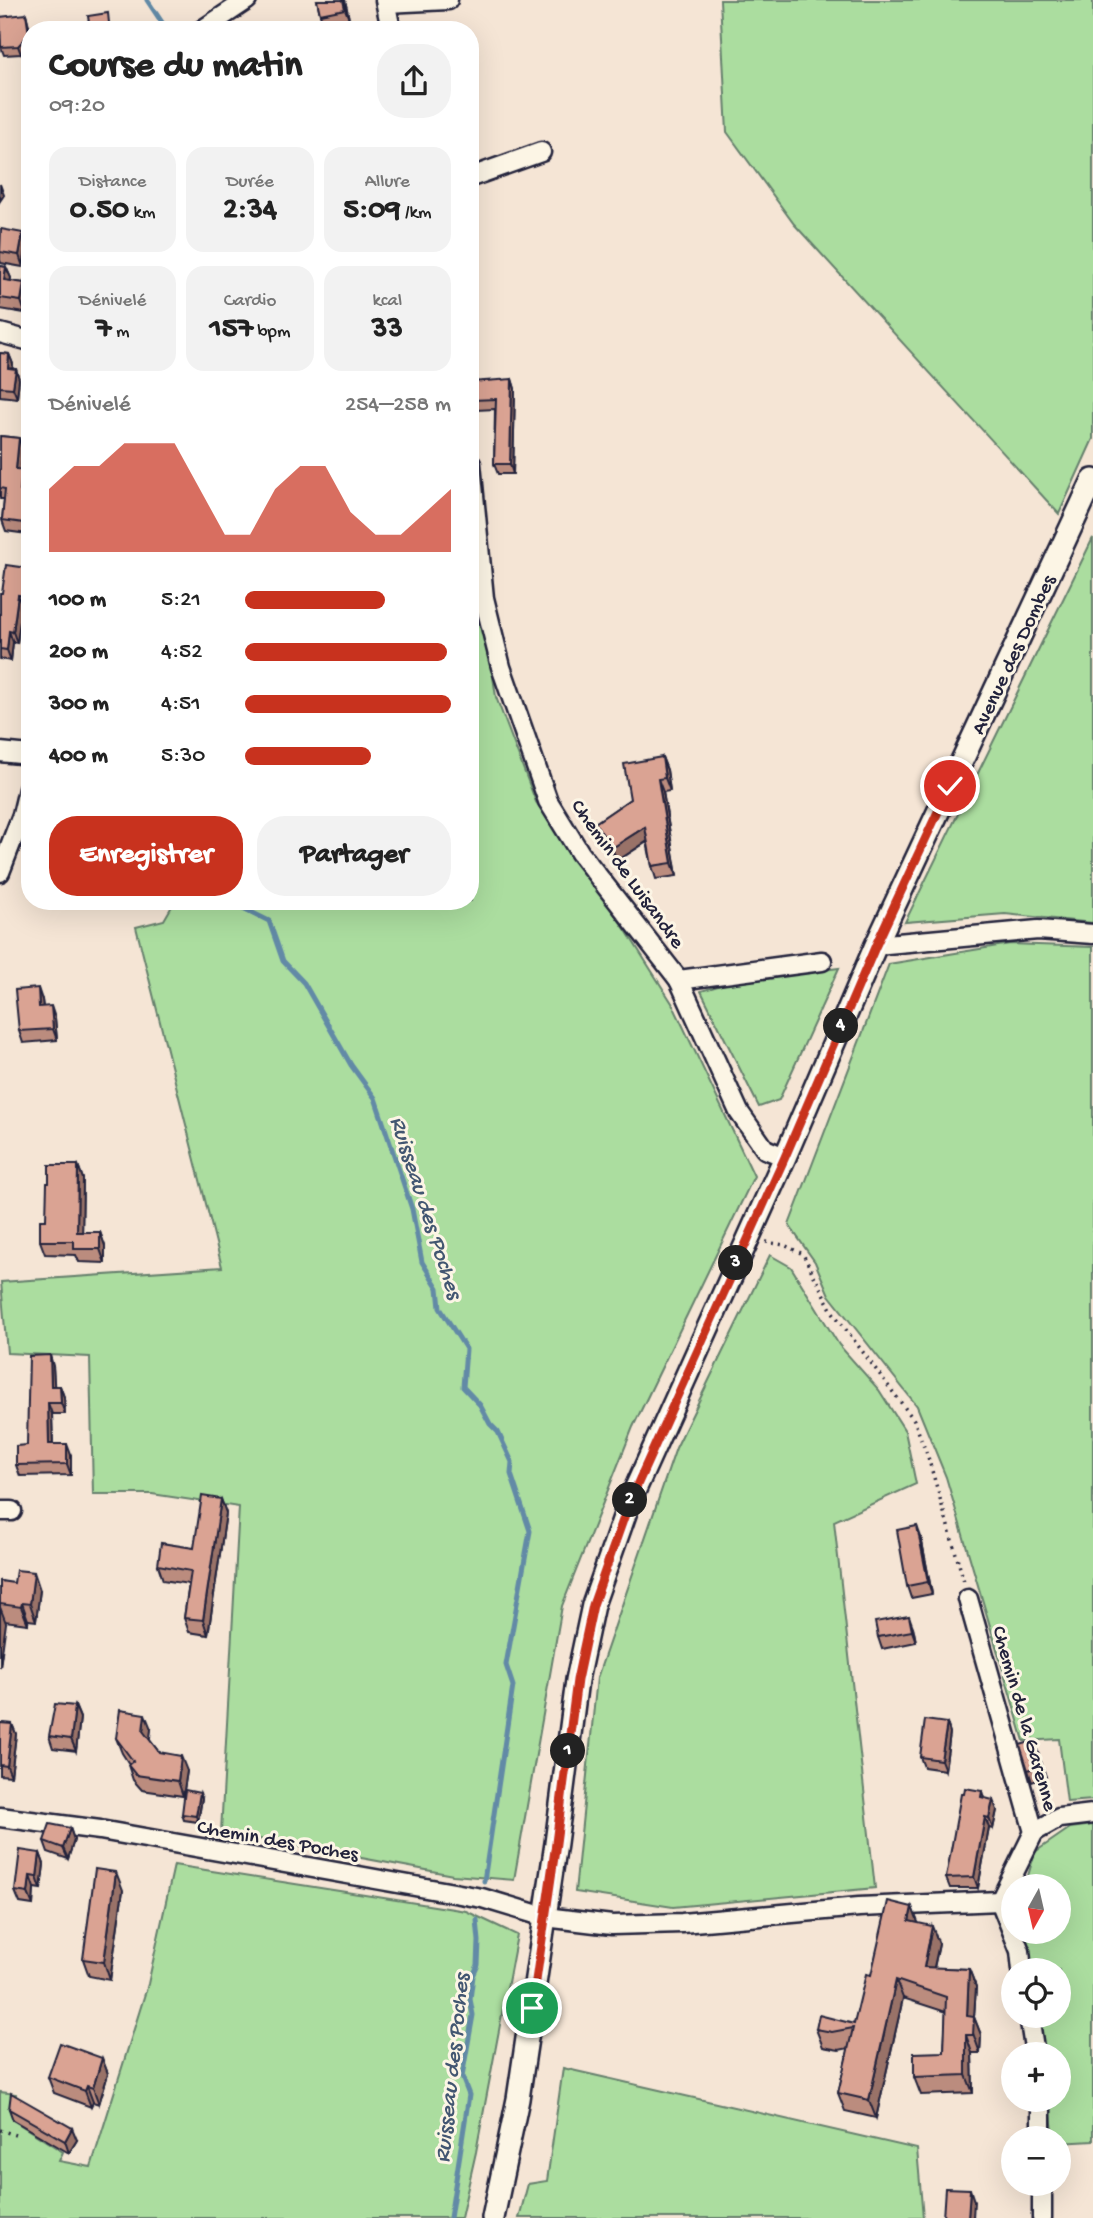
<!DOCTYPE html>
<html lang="fr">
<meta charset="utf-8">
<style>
:root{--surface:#fff;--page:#f2f2f2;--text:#222;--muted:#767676;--accent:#c8321e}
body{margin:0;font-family:"Gochi Hand",sans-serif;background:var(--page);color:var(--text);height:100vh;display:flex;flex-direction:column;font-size:26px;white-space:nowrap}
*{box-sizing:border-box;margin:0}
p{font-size:23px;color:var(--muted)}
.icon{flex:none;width:38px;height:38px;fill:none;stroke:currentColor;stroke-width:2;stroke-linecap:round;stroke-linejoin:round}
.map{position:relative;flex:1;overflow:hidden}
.sheet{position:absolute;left:21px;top:21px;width:458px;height:889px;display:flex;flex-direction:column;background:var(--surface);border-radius:28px;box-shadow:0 7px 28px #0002}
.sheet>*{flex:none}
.needle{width:46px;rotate:188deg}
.fabs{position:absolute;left:1001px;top:1874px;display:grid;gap:14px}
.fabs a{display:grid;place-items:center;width:70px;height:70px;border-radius:50%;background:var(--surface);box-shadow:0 7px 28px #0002;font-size:35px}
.pin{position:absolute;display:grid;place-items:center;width:60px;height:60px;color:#fff;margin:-30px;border:4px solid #fff;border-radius:50%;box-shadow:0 2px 7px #0007}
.km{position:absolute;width:35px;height:35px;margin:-18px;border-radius:50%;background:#222;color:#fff;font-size:19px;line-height:35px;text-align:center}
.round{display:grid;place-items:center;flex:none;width:74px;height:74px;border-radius:28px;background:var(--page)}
.summary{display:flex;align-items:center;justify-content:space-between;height:119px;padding:0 28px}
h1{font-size:38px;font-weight:800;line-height:52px}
.metrics{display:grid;grid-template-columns:repeat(3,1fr);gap:10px;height:119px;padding:7px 28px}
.metrics div{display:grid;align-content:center;border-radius:18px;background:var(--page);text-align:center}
.metrics b{font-size:30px;font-weight:800}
.metrics small{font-size:19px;font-weight:400}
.metrics p{font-size:19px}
.chart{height:196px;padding:14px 28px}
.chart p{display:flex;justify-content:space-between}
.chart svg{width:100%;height:126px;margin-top:7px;fill:var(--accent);opacity:.7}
.action{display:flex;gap:14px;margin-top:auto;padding:14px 28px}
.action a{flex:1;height:80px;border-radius:28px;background:var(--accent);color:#fff;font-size:28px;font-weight:800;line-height:80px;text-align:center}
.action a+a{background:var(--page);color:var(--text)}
ul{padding:0 28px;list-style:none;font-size:23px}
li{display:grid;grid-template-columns:112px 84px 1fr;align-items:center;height:52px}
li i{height:18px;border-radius:9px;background:var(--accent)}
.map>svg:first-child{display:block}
</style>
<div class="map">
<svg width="1093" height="2218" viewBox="0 0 1093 2218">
<rect width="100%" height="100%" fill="#f5e5d5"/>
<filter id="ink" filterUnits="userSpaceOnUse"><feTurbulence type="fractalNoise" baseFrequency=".0143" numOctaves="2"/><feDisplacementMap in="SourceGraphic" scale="14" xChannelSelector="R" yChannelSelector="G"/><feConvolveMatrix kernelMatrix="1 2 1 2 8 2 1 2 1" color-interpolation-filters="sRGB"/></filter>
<g filter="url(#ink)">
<g fill="#abdd9f" stroke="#66806d" stroke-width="2">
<polygon points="720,0 1093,0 1093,439 1059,514 794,224 727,132"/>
<polygon points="471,486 482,601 496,697 536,802 627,932 672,1003 754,1176 633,1427 562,1606 514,1880 453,1875 221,1832 239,1507 152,1494 93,1494 90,1357 7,1353 1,1282 222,1267 136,927 164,920 175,901 471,901"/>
<polygon points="1093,538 1093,923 1005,914 905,922"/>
<polygon points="1010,944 1093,947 1093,1800 1067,1802 1059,1739 1024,1741 946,1477 917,1406 829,1295 815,1262 789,1225 889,964"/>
<polygon points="839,968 779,1100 759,1107 701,991 735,981"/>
<polygon points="770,1255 791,1267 839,1345 879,1390 905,1431 916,1484 834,1521 875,1888 673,1907 575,1892 597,1678 676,1448"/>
<polygon points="1093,1825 1093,2141 1059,2143 1059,2138 1054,2138 1049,2100 1059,2100 1059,2054 1042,2054 1037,2016 1059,2016 1059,1970 1031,1970 1023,1932 1059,1932 1059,1886 1025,1886 1035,1852 1070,1828"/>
<polygon points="174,1865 466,1911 517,1935 476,2152 461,2218 0,2218 0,2092 16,2094 13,2120 63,2152 59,2161 91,2167 148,1984"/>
<polygon points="563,2068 917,2149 923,2218 519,2218 528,2184 547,2181"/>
</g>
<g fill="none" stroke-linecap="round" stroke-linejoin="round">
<g stroke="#628aa6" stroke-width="5">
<polyline points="147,0 167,30"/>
<polyline points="236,901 239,906 269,921 283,961 304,983 351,1065 375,1098 412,1209 422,1262 438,1288 440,1308 466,1349 463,1387 480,1405 490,1424 498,1432 512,1462 511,1474 530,1531 506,1665 513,1686 484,1881"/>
<polyline points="450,2218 469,2095 462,2077 473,2015 470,1999 473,1976 478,1965 479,1941 477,1920"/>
</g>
<g stroke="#22223b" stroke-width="23">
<g id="minor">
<polyline points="385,0 391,30"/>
<polyline points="386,3 448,0"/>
<polyline points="202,30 247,0"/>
<polyline points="471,177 541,152"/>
<polyline points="0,333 30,341"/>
<polyline points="471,464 484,598 501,667 548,801 580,853 679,980 739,1112 765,1149 785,1157"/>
<polyline points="0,752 30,755"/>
<polyline points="0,872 22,815 30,781"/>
<polyline points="876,945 1038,930 1093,934"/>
<polyline points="679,980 822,961"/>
<polyline points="0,1511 12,1511"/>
<polyline points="968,1599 1034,1832 1000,1901"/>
<polyline points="0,1817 100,1830 482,1898 545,1917 612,1925 682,1923 859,1907 1000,1901"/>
<polyline points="1034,1832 1059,1818 1093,1814"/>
<polyline points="1000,1901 1020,1951 1022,1970"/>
<polyline points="1029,2016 1035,2054"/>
<polyline points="1041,2100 1041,2138"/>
<polyline points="1042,2184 1042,2218"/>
</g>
</g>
<g stroke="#22223b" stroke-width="26">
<polyline id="major" points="493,2218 518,2099 556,1843 577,1680 593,1605 629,1503 785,1157 876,945 1093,480"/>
</g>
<g stroke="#22223b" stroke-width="3.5" stroke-dasharray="2 5" stroke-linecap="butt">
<polyline points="766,1242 784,1245 803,1254 832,1311 914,1420 928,1457 965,1585"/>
<polyline points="0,2130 15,2135"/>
</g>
<use href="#minor" stroke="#fcf5e5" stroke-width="18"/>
<use href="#major" stroke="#fcf5e5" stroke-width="21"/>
</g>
<g fill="#bb8c7e" stroke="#22223b" stroke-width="2">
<polygon points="317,0 345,0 349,19 323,24 320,14"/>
<polygon points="26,14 30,30 30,45 21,54 4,55 1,47"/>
<polygon points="0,235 27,245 23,267 1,263 0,260"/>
<polygon points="0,266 6,267 11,278 10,281 24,283 29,295 25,313 0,309"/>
<polygon points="0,353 9,354 13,364 12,369 16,369 19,379 17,398 0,396"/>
<polygon points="512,379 515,389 513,474 498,474 494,464 495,409 476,410 472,400"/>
<polygon points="0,436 19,438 23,449 21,470 26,481 25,491 28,492 30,497 30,519 28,534 6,531 2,520 4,499 0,499"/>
<polygon points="30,573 29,607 22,606 17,643 13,642 11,661 0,659 0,593 2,593"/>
<polygon points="662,757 667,770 670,791 663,792 677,876 656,879 652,866 647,842 617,861 600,835 595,823 630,799"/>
<polygon points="90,901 129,901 128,907 107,904 106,907 91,905"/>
<polygon points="42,1000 43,1007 55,1018 57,1040 23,1043 19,1031"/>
<polygon points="78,1165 83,1179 82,1232 100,1232 105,1246 105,1263 79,1262 76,1255 45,1254 40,1241 46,1220"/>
<polygon points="53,1366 54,1386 60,1386 64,1397 65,1414 52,1414 53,1444 71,1455 71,1475 20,1476 16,1465 27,1445"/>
<polygon points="221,1499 226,1513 208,1635 189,1632 184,1618 189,1584 163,1580 158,1565 194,1548"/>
<polygon points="921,1537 932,1594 911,1598 907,1586"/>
<polygon points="0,1581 40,1590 36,1621 28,1620 28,1624 5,1621 0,1667"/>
<polygon points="913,1627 916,1642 882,1649 878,1637"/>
<polygon points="75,1706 80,1718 76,1751 53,1748 49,1736"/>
<polygon points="0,1723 12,1724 16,1734 11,1776 0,1775"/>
<polygon points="947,1723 950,1733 945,1770 924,1767 920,1757"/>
<polygon points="151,1729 149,1739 159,1752 187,1771 183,1796 142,1790 133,1780 128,1765 129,1764 122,1753 116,1738"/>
<polygon points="1034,1741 1046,1777 1032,1782 1028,1770"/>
<polygon points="982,1791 984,1798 997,1810 993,1829 989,1828 978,1888 950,1888 946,1878 964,1794"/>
<polygon points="202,1798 198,1822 184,1820 182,1814"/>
<polygon points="70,1828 74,1840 68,1859 48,1852 44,1841"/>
<polygon points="40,1853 44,1864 41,1889 34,1888 33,1905 20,1903 15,1891"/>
<polygon points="123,1890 110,1980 89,1976 83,1959"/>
<polygon points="912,1907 918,1923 939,1944 934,1968 969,1969 976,1987 974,2017 981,2035 980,2053 972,2053 973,2093 921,2095 914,2077 944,2052 946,2012 903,1998 876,2118 845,2111 838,2093 849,2048 839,2050 823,2047 816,2029 854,2024 871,1975"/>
<polygon points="102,2058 108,2074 99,2104 93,2102 91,2107 54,2093 48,2077"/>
<polygon points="9,2109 77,2140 69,2153 13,2120"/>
</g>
<g fill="#997267" stroke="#22223b" stroke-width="2">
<polygon points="343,0 345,0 349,19 345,9"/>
<polygon points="26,14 30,30 30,45 21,54 18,46"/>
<polygon points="0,184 4,195 0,201"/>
<polygon points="23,233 27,245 23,267 19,255"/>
<polygon points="6,267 11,278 8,292 4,280"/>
<polygon points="24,283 29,295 25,313 21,301"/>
<polygon points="9,354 13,364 11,378 8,368"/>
<polygon points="16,369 19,379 17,398 13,388"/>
<polygon points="512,379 515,389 513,474 510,464"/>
<polygon points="19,438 23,449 20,480 16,469"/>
<polygon points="22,470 26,481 24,502 20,491"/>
<polygon points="28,492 30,497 30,519 28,534 24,523"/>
<polygon points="28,568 30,573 29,607 25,596"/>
<polygon points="18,595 22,606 17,643 13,632"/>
<polygon points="9,631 13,642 11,661 7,650"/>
<polygon points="662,757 667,770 670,791 665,778"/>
<polygon points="658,779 663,792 677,876 672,863"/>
<polygon points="645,827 649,840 617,861 612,848"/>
<polygon points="38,988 42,1000 44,1019 39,1007"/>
<polygon points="51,1006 55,1018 57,1040 53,1029"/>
<polygon points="78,1165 83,1179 82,1246 77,1232"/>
<polygon points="100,1232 105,1246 105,1263 100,1249"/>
<polygon points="50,1355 53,1366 55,1397 51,1386"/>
<polygon points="60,1386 64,1397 65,1414 61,1403"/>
<polygon points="48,1403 52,1414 53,1455 49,1444"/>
<polygon points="67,1444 71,1455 71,1475 67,1464"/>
<polygon points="221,1499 226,1513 208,1635 203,1620"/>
<polygon points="917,1526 921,1537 932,1594 928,1582"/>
<polygon points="34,1572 40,1590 36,1621 30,1604"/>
<polygon points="22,1603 28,1620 28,1624 21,1607"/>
<polygon points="0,1607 6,1623 0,1667"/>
<polygon points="909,1616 913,1627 916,1642 912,1631"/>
<polygon points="75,1706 80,1718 76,1751 71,1739"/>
<polygon points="145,1714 151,1729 149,1746 143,1731"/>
<polygon points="947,1723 950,1733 945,1770 941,1760"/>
<polygon points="12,1724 16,1734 11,1776 7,1766"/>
<polygon points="181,1756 187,1771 183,1796 178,1781"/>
<polygon points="200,1793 202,1798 198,1822 196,1816"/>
<polygon points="993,1800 997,1810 993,1829 989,1818"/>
<polygon points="985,1817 989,1828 978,1888 974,1877"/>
<polygon points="70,1828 74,1840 68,1859 63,1848"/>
<polygon points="40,1853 44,1864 41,1889 37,1877"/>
<polygon points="116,1872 123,1890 110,1980 104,1962"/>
<polygon points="30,1876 34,1888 33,1905 28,1893"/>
<polygon points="912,1907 919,1925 909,1921"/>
<polygon points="932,1926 939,1944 930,1985 924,1967"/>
<polygon points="969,1969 976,1987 974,2017 981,2035 980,2053 967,2016"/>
<polygon points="896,1980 903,1998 876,2118 869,2100"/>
<polygon points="966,2035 972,2053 973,2093 966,2075"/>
<polygon points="102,2058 108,2074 99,2104 93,2088"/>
<polygon points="87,2086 93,2102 91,2107 85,2091"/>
<polygon points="72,2128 77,2140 69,2153 65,2141"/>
<polygon points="970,2189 974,2201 973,2218 968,2218"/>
</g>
<g fill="#daa393" stroke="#22223b" stroke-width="2">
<polygon points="317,0 343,0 345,9 320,14"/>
<polygon points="108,13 109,23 117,30 90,30 88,16"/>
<polygon points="26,14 29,34 18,46 1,47 0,17"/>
<polygon points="26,70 30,70 30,119 28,119"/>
<polygon points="1,229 23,233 19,255 0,252"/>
<polygon points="0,266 6,267 4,280 24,283 21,301 0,298"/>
<polygon points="0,353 9,354 8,368 16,369 13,388 0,387"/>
<polygon points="512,379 510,464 494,464 496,399 472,400 471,382"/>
<polygon points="0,436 19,438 16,469 22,470 20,491 28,492 24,523 2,520 5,489 0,488"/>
<polygon points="6,565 28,568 25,596 18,595 13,632 9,631 7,650 0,649 0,593 2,593"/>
<polygon points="662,757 665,778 658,779 672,863 652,866 645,827 612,848 595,823 630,799 624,764"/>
<polygon points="38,988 39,1007 51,1006 53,1029 19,1031 15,990"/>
<polygon points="49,1165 78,1165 77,1232 100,1232 100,1249 74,1249 74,1241 40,1241 40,1220 46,1220 47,1183 49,1183"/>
<polygon points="50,1355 51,1386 60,1386 61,1403 48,1403 49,1444 67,1444 67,1464 16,1465 16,1446 27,1445 29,1356"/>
<polygon points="202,1496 221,1499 203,1620 184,1618 191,1571 158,1565 161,1543 194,1548"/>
<polygon points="917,1526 928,1582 907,1586 897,1530"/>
<polygon points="16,1570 34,1572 30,1604 22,1603 21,1607 0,1604 0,1581 14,1583"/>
<polygon points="909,1616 912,1631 878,1637 875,1622"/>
<polygon points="55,1704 75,1706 71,1739 49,1736"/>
<polygon points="120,1710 145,1714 143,1731 159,1752 181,1756 178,1781 136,1775 128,1765 133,1761 116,1738"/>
<polygon points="925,1720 947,1723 941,1760 920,1757"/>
<polygon points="0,1723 12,1724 7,1766 0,1765"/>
<polygon points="1034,1741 1042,1765 1028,1770 1020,1745"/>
<polygon points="965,1788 982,1791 981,1797 993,1800 989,1818 985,1817 974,1877 946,1878 961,1794 964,1794"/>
<polygon points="185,1790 200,1793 196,1816 182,1814"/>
<polygon points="50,1824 70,1828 63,1848 44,1841"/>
<polygon points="20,1850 40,1853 37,1877 30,1876 28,1893 15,1891"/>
<polygon points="95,1869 116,1872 104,1962 83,1959"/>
<polygon points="888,1901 912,1907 909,1921 932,1926 924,1967 969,1969 967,2016 974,2017 973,2035 966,2035 966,2075 914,2077 914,2053 944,2052 946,1997 896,1980 869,2100 838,2093 853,2028 832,2032 816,2029 819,2015 854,2024 866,1974 871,1975"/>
<polygon points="60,2043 102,2058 93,2088 87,2086 85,2091 48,2077"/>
<polygon points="11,2093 72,2128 65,2141 9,2109"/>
<polygon points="945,2188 970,2189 968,2218 943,2218"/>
</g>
</g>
<g fill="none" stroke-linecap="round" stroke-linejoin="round" filter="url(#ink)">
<g stroke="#fff" stroke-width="14">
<polyline id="route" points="532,2008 556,1843 577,1680 593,1605 629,1503 785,1157 876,945 950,786"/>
</g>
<use href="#route" stroke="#c8321e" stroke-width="9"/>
</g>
<g text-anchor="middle" stroke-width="6" stroke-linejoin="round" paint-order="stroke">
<g font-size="21" fill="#22223b" stroke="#fcf5e5">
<text transform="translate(1012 654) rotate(-65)" y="7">Avenue des Dombes</text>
<text transform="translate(629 873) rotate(54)" y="7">Chemin de Luisandre</text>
<text transform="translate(1026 1718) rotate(74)" y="7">Chemin de la Garenne</text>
<text transform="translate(278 1839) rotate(10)" y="7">Chemin des Poches</text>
</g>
<g font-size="23" font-style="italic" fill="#425671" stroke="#fcf5e5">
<text transform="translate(428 1207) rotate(72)" y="8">Ruisseau des Poches</text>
<text transform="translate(450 2068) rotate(-84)" y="8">Ruisseau des Poches</text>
</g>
</g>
</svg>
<div class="fabs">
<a><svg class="needle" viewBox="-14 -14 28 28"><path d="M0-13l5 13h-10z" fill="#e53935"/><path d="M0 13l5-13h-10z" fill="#767676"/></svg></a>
<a><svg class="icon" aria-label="locate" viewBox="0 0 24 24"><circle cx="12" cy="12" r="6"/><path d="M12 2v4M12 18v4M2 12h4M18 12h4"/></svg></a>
<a>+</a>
<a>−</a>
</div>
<div class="pin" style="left:532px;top:2008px;background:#1e9e55"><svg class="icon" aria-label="arrive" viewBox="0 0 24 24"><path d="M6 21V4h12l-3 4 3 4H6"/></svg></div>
<div class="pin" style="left:950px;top:786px;background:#d93025"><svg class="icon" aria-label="check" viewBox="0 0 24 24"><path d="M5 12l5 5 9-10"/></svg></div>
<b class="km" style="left:568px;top:1751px">1</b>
<b class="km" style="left:630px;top:1500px">2</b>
<b class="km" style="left:736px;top:1263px">3</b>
<b class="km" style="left:841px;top:1026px">4</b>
<section class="sheet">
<div class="summary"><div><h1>Course du matin</h1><p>09:20</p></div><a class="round"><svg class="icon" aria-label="share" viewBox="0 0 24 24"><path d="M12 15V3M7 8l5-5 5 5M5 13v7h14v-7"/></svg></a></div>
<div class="metrics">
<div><p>Distance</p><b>0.50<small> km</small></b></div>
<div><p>Durée</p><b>2:34</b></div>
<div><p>Allure</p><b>5:09<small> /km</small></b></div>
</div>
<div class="metrics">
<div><p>Dénivelé</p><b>7<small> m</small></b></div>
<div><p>Cardio</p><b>157<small> bpm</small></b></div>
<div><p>kcal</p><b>33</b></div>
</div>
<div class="chart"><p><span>Dénivelé</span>254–258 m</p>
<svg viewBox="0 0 160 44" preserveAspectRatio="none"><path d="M0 44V22L10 14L20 14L30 6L40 6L50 6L60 22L70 38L80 38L90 22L100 14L110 14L120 30L130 38L140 38L150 30L160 22V44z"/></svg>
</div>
<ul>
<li><b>100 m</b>5:21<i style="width:68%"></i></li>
<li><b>200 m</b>4:52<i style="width:98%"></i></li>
<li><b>300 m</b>4:51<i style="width:100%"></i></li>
<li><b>400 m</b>5:30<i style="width:61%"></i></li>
</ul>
<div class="action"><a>Enregistrer</a><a>Partager</a></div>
</section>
</div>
